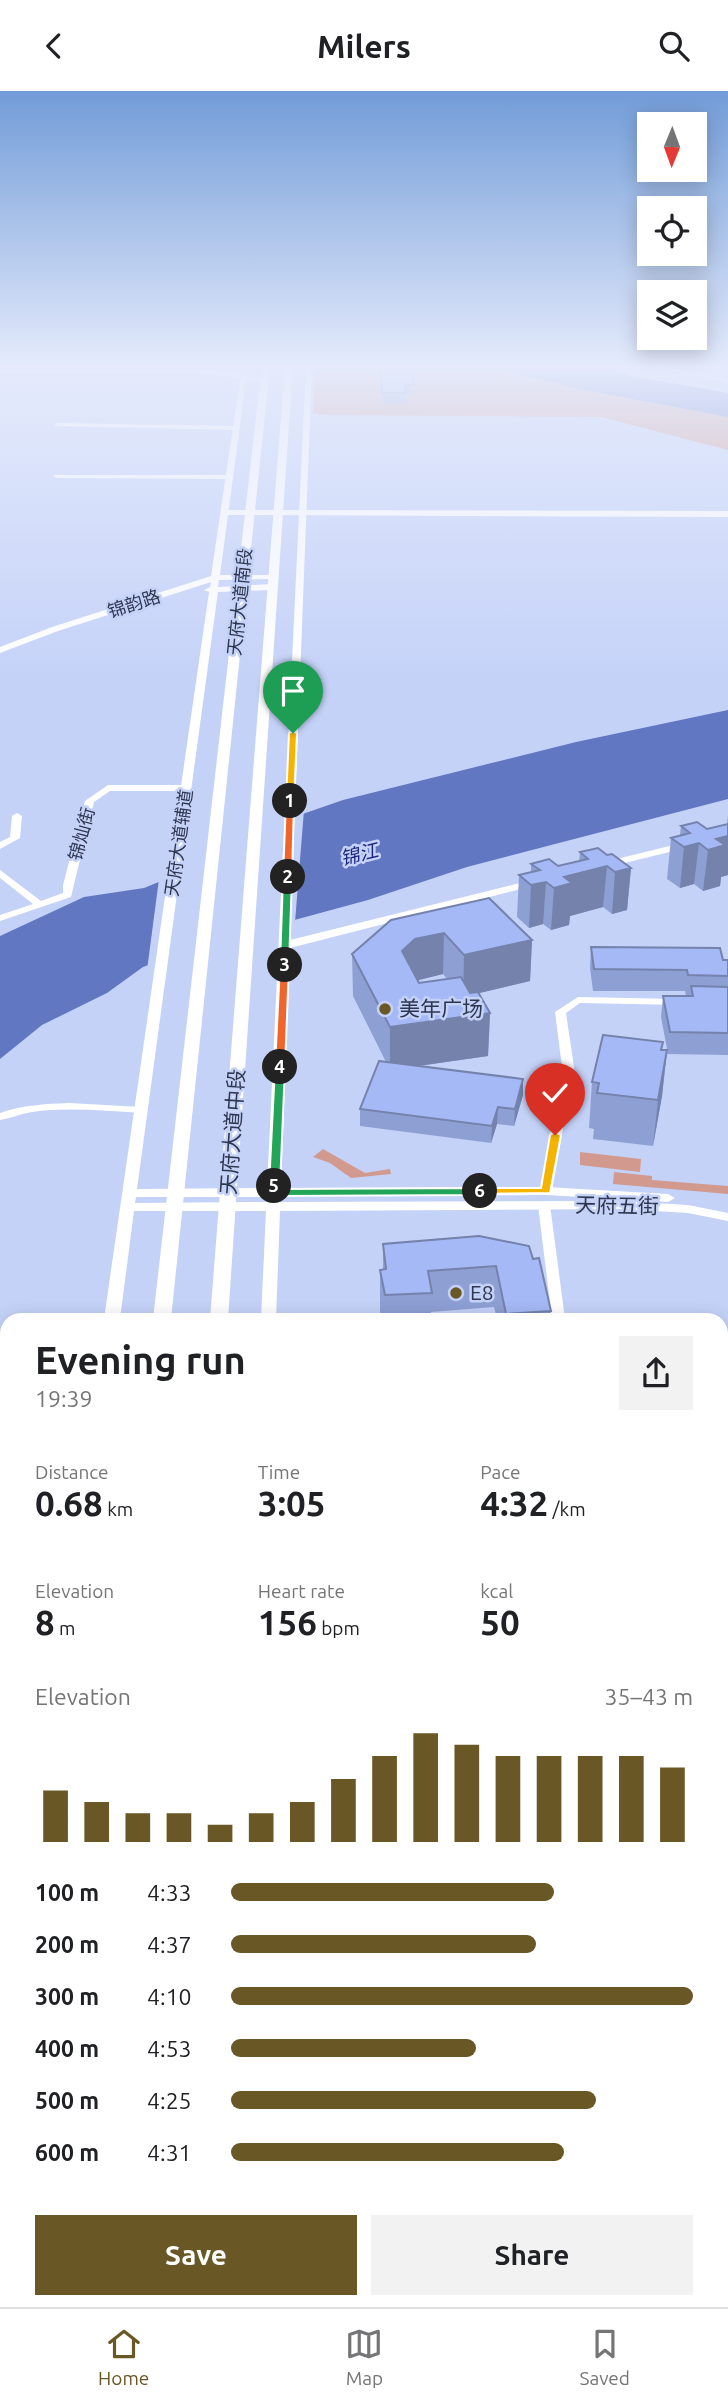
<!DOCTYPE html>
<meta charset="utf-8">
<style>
:root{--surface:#fff;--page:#f2f2f2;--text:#202124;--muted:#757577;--line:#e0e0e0;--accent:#695725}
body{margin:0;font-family:Ubuntu,"Noto Sans SC",sans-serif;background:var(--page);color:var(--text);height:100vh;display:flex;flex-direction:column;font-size:26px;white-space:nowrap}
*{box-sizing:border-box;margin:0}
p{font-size:23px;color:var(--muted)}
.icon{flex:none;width:38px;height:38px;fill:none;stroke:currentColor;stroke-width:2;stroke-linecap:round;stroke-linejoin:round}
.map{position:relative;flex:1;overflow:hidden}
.panel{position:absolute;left:0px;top:1222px;width:728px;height:996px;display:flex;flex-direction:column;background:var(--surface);border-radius:21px 21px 0 0;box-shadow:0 4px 18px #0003}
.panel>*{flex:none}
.needle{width:46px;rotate:181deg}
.buttons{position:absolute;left:637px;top:21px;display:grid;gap:14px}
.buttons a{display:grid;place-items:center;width:70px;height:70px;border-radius:0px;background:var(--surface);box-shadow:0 4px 18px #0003;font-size:35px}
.pin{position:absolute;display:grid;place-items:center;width:60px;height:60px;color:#fff;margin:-72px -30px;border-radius:50% 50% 50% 0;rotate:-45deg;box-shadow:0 0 7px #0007}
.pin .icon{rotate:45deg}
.km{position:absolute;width:35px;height:35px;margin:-18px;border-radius:50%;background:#222;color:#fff;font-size:19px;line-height:35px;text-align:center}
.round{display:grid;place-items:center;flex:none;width:74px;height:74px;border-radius:0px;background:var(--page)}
.summary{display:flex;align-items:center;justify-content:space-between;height:119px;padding:0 35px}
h1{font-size:38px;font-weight:700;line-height:52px}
.figures{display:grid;grid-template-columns:repeat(3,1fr);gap:10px;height:119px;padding:7px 35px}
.figures div{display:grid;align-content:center}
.figures b{font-size:35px;font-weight:700}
.figures small{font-size:19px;font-weight:400}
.figures p{font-size:19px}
.chart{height:196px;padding:14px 35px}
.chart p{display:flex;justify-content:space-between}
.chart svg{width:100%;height:126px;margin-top:7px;stroke:var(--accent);stroke-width:6}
.primary-button{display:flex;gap:14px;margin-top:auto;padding:14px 35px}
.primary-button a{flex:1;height:80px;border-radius:0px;background:var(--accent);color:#fff;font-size:28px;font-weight:700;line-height:80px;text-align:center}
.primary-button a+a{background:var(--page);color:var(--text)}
ul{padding:0 35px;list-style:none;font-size:23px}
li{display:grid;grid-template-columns:112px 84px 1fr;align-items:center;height:52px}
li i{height:18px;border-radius:9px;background:var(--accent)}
header{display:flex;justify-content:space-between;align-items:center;height:91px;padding:0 35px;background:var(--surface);font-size:32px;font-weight:700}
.menu{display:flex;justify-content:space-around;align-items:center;height:98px;border-top:2px solid var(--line);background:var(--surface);font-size:19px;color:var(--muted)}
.menu a{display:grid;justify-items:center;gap:4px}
.menu .selected{color:var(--accent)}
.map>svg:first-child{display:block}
</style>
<header><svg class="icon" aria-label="back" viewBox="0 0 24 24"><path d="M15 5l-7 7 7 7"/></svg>Milers<svg class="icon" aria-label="search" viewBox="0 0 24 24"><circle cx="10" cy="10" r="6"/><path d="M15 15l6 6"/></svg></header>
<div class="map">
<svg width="728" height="2216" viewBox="0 0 728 2216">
<rect width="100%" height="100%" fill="#c5d2f8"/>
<g fill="#d2998f">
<polygon points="315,275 487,275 579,298 728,326 728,359 601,326 322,324 313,322"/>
<polygon points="323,1058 365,1082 390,1078 391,1083 351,1087 330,1072 313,1066"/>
<polygon points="580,1061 641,1068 640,1081 580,1074"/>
<polygon points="614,1081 652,1085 652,1089 728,1095 728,1103 613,1093"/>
</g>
<g fill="#6277c1">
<polygon points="487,275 596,275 632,285 728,302 728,326 579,298"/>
<polygon points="728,619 728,708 467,776 368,809 225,848 143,876 107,902 42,934 0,968 0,845 84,806 144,797 232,761 294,726 343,709 576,651"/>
</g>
<polygon fill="#c5d2f8" points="304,719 295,831 147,879 159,788 231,757 269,734"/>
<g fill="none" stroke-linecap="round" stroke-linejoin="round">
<g fill="#fff" fill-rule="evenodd">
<polygon points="650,275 660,275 728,288 728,292"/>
<polygon points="56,332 237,335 240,337 237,339 54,335"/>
<polygon points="54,384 231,384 234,386 231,388 56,387 53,385"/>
<polygon points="108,694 186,694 190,697 186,700 110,700 94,711 71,806 0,830 0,824 33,813 0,787 0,779 41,810 63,802 63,794 85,710"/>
<polygon points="17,722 22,725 20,747 0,758 0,751 10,746 12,725"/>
<polygon points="578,906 679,908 684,911 679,914 580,912 566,922 574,976 552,1100 546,1104 540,1100 562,976 555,921"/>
<path d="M69 1012 141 1016 147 1019 141 1022C105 1020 68 1016 32 1021 21 1023 11 1027 0 1029V1022C22 1014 45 1013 69 1012Z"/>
<polygon points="544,1110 550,1114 565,1228 552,1228 538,1114"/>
<rect x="0" y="1432" width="7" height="10"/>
<polygon points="680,2210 702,2210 703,2216 681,2216"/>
</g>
<g fill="#fff" fill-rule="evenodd">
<path d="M242 275H248L220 484H272L276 486 272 488 219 489 218 496 271 493 275 496 271 499 218 501 137 1098 267 1097 306 275H312L290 849 536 788 542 791 540 793 290 857 281 1097 546 1096 668 1103 675 1107 668 1111 546 1104 280 1105V1111L620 1110 688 1114 728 1122V1130L688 1122 620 1118 280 1120 276 1228H261L266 1120H134L120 1228H104L209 501 204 499 210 496 211 491 58 540 0 562V556L52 536 211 485ZM136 1106H266V1111L135 1112Z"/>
<polygon points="686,751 690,752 690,756 604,777 599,774 600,772"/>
<polygon points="7,1960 7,2028 0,2031 0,1962"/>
<rect x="209" y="2210" width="24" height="6"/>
</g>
<polygon fill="#fff" fill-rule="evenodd" points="222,419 728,420 728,426 225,424 221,421"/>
<g fill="#fff" fill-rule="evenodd">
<polygon points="262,275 270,275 171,1228 153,1228 260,291 204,282 0,282 0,278 204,278 261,286"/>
<polygon points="285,275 293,275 228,1228 210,1228"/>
<polygon points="39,2210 69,2210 68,2216 38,2216"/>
<polygon points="130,2210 160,2210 159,2216 129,2216"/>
</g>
</g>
<g fill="#8e9fd4" fill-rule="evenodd">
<polygon points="380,288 414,294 414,305 406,305 406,312 382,313"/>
<polygon points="728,724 728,784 721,786 720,795 703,800 694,793 680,797 667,788 671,747 680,744 681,735 707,738 727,733"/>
<polygon points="580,761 607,764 631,777 627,819 612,823 603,816 570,825 569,834 551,839 543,833 529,837 517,826 519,784 531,781 531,773 558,775 579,770"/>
<path d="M391 829 532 849 530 890 479 902 490 922 488 965 418 975 523 988V1004L514 1035 497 1033 491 1052 360 1035V1018L386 971 353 905 352 863ZM443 883 447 888 419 892 418 889Z"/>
<polygon points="591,856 728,869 728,964 668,963 661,926 663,905 686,905 685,900 593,900 590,877"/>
<polygon points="662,959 667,959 662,1005 653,1055 593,1048 594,1038 589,1037 592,991"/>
<polygon points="383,1153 533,1168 551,1220 550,1228 497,1228 494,1216 431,1221 431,1228 381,1228 380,1220 380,1179 383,1178"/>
</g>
<g fill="#7482ac">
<polygon points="728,745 728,784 721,786 720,795 703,800 708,759 716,748"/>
<polygon points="699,752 694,793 680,797 684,756"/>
<polygon points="607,775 603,816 570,825 569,834 551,839 554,797 564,786"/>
<polygon points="631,777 627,819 612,823 615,781"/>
<polygon points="546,791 543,833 529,837 531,794"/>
<polygon points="444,842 443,883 415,890 402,860 415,848"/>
<polygon points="532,849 530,890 463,906 464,864"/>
<polygon points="490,922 488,965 390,979 390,936"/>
<polygon points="667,959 662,1005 653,1055 658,1009"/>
<polygon points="523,988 523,1004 514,1035 515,1018"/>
<polygon points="498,1016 497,1033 491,1052 492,1035"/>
</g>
<g fill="#a5b9f6" stroke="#7482ac" stroke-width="2">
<polygon points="380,277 412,277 414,294 405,294 406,302 382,302"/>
<polygon points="697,731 707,738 728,733 728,745 716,748 725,754 708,759 699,752 684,756 671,747 690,742 681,735"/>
<polygon points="598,757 607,764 612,763 631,777 615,781 607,775 564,786 572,792 554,797 546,791 531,794 519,784 540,779 531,773 549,768 558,775 588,768 580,761"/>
<polygon points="489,807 532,849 464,864 444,842 415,848 402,860 419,892 461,886 470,902 478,901 490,922 390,936 352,863 391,829"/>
<polygon points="591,856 720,857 723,869 728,869 728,885 688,884 687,879 594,878"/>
<polygon points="691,895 728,896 728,942 670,941 663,905 693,905"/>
<polygon points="603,944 663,951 661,959 667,959 658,1009 597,1002 599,992 592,991"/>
<polygon points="379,970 523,988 515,1018 498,1016 492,1035 360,1018"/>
<polygon points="479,1145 529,1155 533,1168 539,1167 551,1220 506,1223 496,1175 428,1180 432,1202 385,1204 380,1179 386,1178 383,1153"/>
<polygon points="433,2210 463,2210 464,2216 396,2216"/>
</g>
<linearGradient id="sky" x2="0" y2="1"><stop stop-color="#729cd8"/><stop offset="0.47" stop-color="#e5ebfc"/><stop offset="1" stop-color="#e5ebfc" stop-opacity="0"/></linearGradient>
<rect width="728" height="585" fill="url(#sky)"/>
<polygon fill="#f5b400" stroke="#fff" stroke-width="2" points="293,640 297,642 294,710 290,712 286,710 289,642"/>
<polygon fill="#f0652b" stroke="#fff" stroke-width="2" points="290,707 294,710 292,786 288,789 283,786 286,710"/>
<polygon fill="#22a559" stroke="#fff" stroke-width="2" points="288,784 292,786 289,874 285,877 280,874 283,786"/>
<polygon fill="#f0652b" stroke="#fff" stroke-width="2" points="285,871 289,874 285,976 280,979 275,976 280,874"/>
<polygon fill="#22a559" stroke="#fff" stroke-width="2" points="280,973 285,976 280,1095 274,1098 269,1095 275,976"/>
<polygon fill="#22a559" stroke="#fff" stroke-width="2" points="270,1093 278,1093 280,1098 480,1097 486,1100 480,1104 274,1105 268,1102"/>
<polygon fill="#f5b400" stroke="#fff" stroke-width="2" points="555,1041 561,1044 550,1102 476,1103 474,1100 480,1097 541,1097 550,1044"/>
<g fill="#695725" stroke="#c5d2f8" stroke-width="2.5">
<circle cx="385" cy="918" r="7"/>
<circle cx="456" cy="1202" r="7"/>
</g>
<g text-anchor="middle" stroke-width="5" stroke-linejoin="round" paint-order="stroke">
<g font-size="18" fill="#2e364f" stroke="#c5d2f8">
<text transform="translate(240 511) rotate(-84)" y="6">天府大道南段</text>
<text transform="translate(134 513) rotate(-18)" y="6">锦韵路</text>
<text transform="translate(82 743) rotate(-75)" y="6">锦灿街</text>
<text transform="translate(179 752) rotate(-82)" y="6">天府大道辅道</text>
</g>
<g font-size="19" font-style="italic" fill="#1c267e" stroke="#c5d2f8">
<text transform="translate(359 763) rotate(-14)" y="7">锦江</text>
</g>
<g font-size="21" fill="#2e364f" stroke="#c5d2f8" text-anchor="start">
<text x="399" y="925">美年广场</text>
<text x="470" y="1209">E8</text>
</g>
<g font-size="21" fill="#2e364f" stroke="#c5d2f8">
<text transform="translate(233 1041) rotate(-86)" y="7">天府大道中段</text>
<text transform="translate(617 1115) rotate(1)" y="7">天府五街</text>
</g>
</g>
</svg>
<div class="buttons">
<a><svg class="needle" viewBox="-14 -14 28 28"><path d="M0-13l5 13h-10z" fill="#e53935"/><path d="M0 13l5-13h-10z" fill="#757577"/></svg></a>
<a><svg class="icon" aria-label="locate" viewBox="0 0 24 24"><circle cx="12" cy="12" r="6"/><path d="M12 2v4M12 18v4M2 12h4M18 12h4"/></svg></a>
<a><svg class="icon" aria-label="layers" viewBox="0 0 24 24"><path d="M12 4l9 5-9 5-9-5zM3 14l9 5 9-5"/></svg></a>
</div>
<div class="pin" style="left:293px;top:642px;background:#1e9e55"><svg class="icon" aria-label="arrive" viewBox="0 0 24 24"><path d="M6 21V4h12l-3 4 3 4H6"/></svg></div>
<div class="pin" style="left:555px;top:1044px;background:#d93025"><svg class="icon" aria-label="check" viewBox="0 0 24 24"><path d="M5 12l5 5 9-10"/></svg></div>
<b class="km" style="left:290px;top:710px">1</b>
<b class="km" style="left:288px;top:786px">2</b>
<b class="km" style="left:285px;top:874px">3</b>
<b class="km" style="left:280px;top:976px">4</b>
<b class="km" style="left:274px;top:1095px">5</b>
<b class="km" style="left:480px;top:1100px">6</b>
<section class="panel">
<div class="summary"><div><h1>Evening run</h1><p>19:39</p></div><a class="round"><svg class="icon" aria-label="share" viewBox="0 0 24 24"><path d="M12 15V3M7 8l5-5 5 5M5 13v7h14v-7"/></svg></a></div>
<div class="figures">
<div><p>Distance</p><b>0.68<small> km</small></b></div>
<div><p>Time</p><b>3:05</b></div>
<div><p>Pace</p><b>4:32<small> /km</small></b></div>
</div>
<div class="figures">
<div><p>Elevation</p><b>8<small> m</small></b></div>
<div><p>Heart rate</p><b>156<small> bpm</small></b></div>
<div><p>kcal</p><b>50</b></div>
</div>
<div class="chart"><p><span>Elevation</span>35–43 m</p>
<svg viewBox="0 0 160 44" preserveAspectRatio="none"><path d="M5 44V26M15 44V30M25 44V34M35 44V34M45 44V38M55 44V34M65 44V30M75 44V22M85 44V14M95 44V6M105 44V10M115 44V14M125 44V14M135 44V14M145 44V14M155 44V18"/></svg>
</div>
<ul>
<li><b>100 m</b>4:33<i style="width:70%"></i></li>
<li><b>200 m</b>4:37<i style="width:66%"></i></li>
<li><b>300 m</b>4:10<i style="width:100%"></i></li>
<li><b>400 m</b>4:53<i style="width:53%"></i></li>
<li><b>500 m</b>4:25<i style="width:79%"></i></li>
<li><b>600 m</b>4:31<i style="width:72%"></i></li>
</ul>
<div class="primary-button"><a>Save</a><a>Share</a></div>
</section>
</div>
<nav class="menu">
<a class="selected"><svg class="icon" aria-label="home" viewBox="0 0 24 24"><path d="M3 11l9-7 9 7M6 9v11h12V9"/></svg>Home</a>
<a><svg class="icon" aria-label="map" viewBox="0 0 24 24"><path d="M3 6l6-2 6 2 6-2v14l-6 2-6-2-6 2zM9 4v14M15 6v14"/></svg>Map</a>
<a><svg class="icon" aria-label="saved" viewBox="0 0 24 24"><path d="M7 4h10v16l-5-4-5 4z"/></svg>Saved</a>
</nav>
